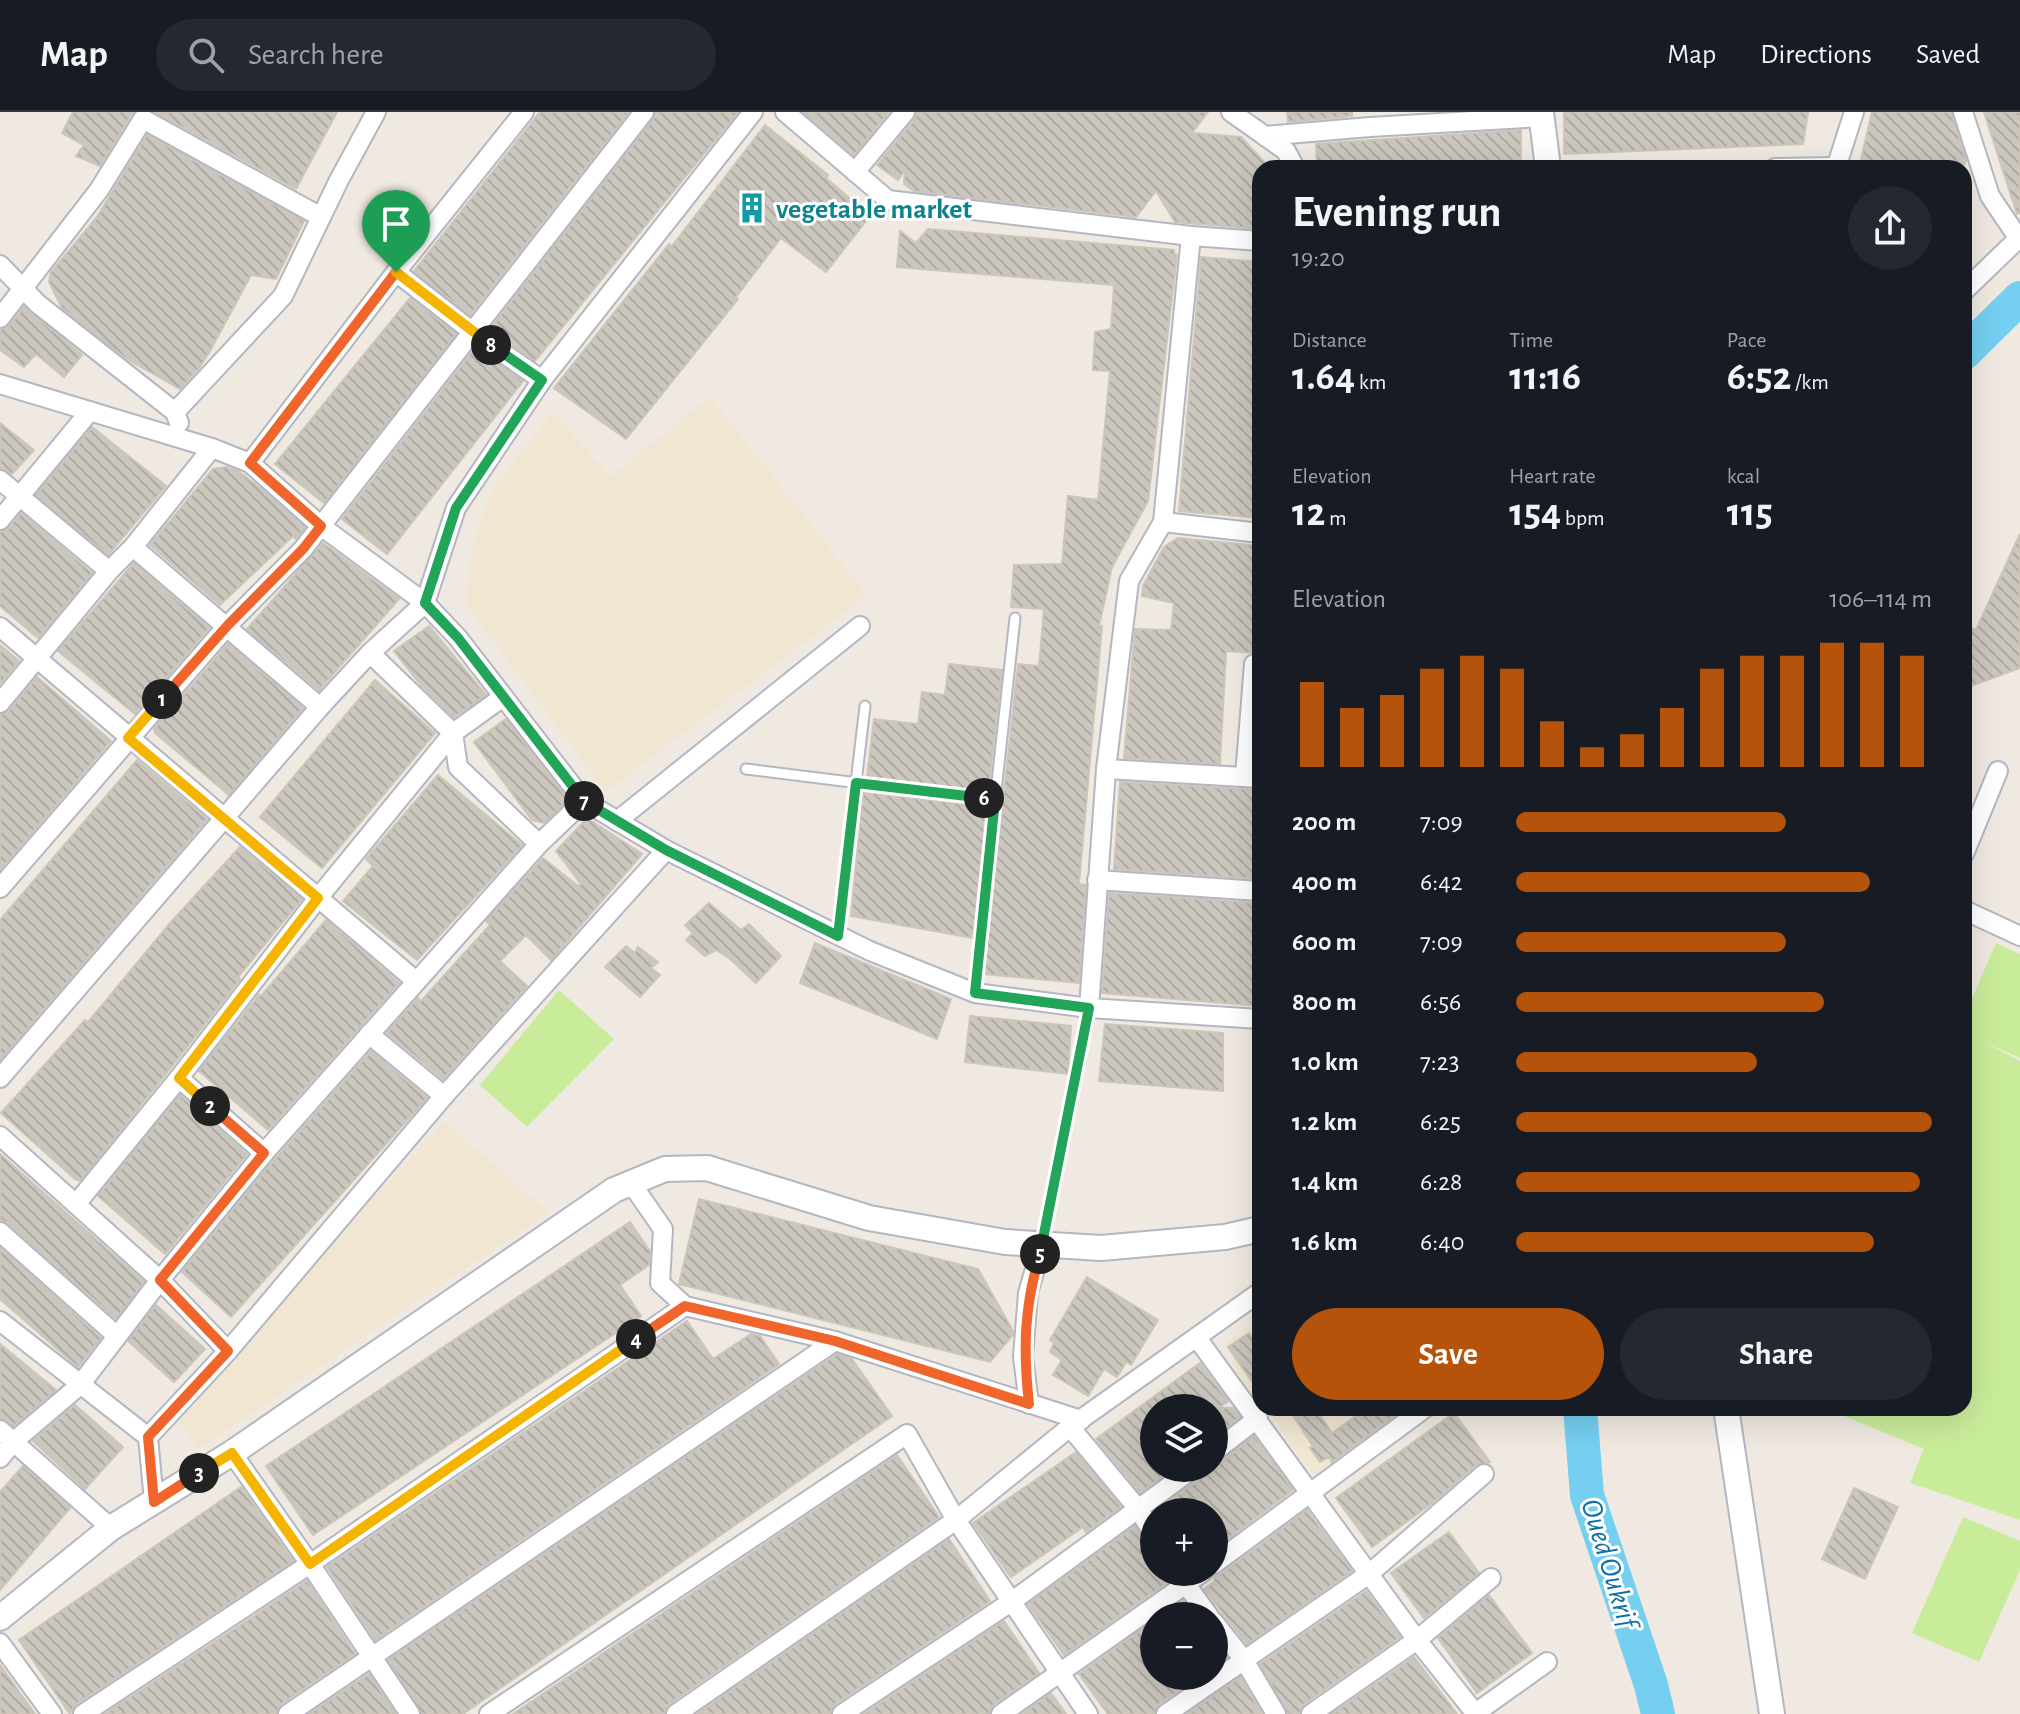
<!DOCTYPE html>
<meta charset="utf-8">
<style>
:root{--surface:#171b24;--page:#242831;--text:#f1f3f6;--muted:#9ea1a6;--line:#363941;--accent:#b45309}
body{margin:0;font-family:"Alegreya Sans",sans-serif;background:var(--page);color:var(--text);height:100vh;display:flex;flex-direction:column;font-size:30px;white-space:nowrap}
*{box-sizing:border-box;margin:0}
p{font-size:26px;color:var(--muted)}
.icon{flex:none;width:44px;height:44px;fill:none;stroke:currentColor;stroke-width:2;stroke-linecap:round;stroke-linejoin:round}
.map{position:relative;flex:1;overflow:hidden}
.drawer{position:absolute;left:1252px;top:48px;width:720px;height:1256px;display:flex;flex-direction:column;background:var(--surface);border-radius:24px;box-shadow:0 8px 32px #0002}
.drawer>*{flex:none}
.fabs{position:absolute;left:1140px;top:1282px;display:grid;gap:16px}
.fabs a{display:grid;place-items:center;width:88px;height:88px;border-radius:50%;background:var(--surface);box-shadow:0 8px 32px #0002;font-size:40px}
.pin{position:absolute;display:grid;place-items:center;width:68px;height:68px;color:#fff;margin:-82px -34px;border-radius:50% 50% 50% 0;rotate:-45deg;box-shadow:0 0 8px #0007}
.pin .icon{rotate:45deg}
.km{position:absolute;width:40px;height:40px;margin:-20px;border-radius:50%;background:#222;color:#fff;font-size:22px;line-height:40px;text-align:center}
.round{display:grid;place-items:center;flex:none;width:84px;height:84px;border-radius:42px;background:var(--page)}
.headline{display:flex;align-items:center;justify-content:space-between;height:136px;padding:0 40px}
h1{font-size:44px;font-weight:700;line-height:60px}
.stats{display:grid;grid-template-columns:repeat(3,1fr);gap:12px;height:136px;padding:8px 40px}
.stats div{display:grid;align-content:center}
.stats b{font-size:40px;font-weight:700}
.stats small{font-size:22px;font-weight:400}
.stats p{font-size:22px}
.chart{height:224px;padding:16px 40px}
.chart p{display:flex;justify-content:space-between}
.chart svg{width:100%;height:144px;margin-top:8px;stroke:var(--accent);stroke-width:6}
.button{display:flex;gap:16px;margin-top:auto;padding:16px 40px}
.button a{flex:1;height:92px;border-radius:48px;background:var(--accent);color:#fff;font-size:32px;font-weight:700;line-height:92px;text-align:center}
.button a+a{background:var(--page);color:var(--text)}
ul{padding:0 40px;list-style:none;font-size:26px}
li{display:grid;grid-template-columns:128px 96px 1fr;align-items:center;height:60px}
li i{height:20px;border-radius:10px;background:var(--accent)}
header{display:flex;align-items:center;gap:48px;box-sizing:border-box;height:112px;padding:0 40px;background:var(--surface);border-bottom:2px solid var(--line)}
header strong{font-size:38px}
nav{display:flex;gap:44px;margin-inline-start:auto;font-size:28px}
.search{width:560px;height:72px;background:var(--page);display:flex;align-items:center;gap:20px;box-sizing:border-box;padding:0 28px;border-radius:44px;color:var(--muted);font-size:30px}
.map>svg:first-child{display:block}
</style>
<header>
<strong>Map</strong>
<div class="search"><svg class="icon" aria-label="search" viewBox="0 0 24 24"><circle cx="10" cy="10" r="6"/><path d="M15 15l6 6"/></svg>Search here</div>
<nav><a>Map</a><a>Directions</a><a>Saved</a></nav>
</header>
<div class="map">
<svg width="2020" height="1602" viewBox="0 0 2020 1602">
<defs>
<pattern id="building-back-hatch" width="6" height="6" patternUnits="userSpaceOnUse" patternTransform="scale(2)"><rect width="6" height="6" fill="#cbc7bf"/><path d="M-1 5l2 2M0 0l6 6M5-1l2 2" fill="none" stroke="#afaba4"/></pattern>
</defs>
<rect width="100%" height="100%" fill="#efe9e1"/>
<g fill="#f0e6d1">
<polygon points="710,285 867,483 606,680 465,491 474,427 493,378 552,300 611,365"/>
<polygon points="444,1009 549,1100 199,1337 176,1306"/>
<polygon points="1260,1206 1260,1291 1237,1260 1227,1230"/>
<polygon points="1264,1296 1414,1296 1316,1365"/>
</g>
<g fill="#c9ec9a">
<polygon points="1996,831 2020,842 2020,946 1984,930 2020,949 2020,1408 1910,1371 1924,1337 1825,1296 1964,1296 1964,929 1968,921 1964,919 1964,905"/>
<polygon points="559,878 614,927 527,1015 480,973"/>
<polygon points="1963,1405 2020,1429 2020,1458 1979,1550 1912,1521"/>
</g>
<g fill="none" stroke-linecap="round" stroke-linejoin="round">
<g stroke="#75cff0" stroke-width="34">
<polyline points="1964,241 2020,186"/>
<polyline points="1580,1296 1587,1383 1651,1573 1658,1602"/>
</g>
</g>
<g fill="url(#building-back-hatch)" stroke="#cbc5ba" stroke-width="2">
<polygon points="73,0 133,0 100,54 76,44 84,33 62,21"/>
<polygon points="155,0 337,0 296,77"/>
<polygon points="540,0 629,0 470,203 414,159"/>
<polygon points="656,0 738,0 535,249 490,217 653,7"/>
<polygon points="803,0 889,0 854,43"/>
<polygon points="917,0 1208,0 1192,21 1241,25 1270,56 1260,56 1260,117 1175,110 1156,79 1136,105 914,79 904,72 905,58 898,68 877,53 914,8"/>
<polygon points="1287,0 1352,0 1352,4 1288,10"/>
<polygon points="1564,0 1808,0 1803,32 1564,42"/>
<polygon points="1872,0 1951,0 1966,48 1963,56 1859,56"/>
<polygon points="1984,0 2020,0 2020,101 2017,102"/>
<polygon points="765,13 828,63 826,66 870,104 826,160 781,126 736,185 738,187 626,327 554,276 669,132 672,134"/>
<polygon points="1521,18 1521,56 1317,56 1316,32"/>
<polygon points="147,23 304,109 276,167 251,163 210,239 199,256 180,277 127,247 62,196 49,170 51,160 97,105"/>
<polygon points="928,117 1174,138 1174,142 1177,143 1148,389 1112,455 1099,514 1102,514 1079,772 1086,773 1079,871 984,862 1018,552 1039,554 1044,497 1011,495 1014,453 1062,452 1068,384 1098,388 1110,259 1093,258 1095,220 1111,217 1114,173 897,155 900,119 916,131"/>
<polygon points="1201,145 1260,150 1260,406 1179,399"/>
<polygon points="410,186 456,222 324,391 275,352"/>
<polygon points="24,195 82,243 64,265 36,242 24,255 0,238 0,218 9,214"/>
<polygon points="475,236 523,269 387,442 342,407"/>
<polygon points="0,311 34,338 12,362 0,356"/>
<polygon points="92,315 166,374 108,443 36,383"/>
<polygon points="226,355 238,359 260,376 305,415 296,427 293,424 220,493 150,433 213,357"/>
<polygon points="21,401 92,461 38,526 0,494 0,420 9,416"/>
<polygon points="2020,422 2020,556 1971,574 1964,570 1964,512 1976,518"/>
<polygon points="1178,426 1260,434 1258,541 1226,539 1220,652 1124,646 1135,517 1171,518 1174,491 1142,484 1143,474 1164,435"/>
<polygon points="323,431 399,487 319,578 247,517"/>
<polygon points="134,451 209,516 135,602 58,539"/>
<polygon points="429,514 486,583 454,605 421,573 394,539"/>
<polygon points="228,532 303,596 229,683 155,621 154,617"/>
<polygon points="0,533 19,549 0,572"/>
<polygon points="949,552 1002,558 988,680 867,665 874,607 918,612 922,580 945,583"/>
<polygon points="37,565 111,629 0,758 0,603 9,599"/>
<polygon points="375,568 435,621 322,756 260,705"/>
<polygon points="506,607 568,688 544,711 532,708 474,630"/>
<polygon points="137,648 207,707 0,948 0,808"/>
<polygon points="438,663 522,733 417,848 343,789 373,754 366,747"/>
<polygon points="1120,670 1260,678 1260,767 1114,757"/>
<polygon points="863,680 987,695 973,826 851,804"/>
<polygon points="587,706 642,742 551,848 526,823 500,849 527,874 443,967 387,921 418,886 421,889 490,813 486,809 543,746 578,774 581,772 556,739"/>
<polygon points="240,735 302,787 238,865 240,867 162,967 80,1069 75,1067 1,1001 85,908 88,910 171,810"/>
<polygon points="1109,781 1260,791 1260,894 1102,881"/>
<polygon points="709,791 741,818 749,812 781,844 756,871 729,846 716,838 705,844 686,828 693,821 685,813"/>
<polygon points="326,808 399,871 268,1018 199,959 259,883 261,884"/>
<polygon points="815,831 951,887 937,927 800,871"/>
<polygon points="626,834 635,841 638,835 658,850 651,856 660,863 640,885 605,855"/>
<polygon points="970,904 1071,914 1068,962 965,950"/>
<polygon points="1105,912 1223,921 1223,979 1099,969"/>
<polygon points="371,939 427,986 231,1205 182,1160 267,1056"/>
<polygon points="180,983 247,1042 165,1142 98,1084"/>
<polygon points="0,1042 144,1170 116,1207 8,1111 0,1108"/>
<polygon points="699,1087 978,1157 1013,1219 1013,1223 990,1250 679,1172"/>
<polygon points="630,1110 650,1139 649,1153 620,1173 641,1204 313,1423 266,1354"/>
<polygon points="0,1136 101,1226 78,1255 0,1187"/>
<polygon points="1087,1165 1158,1208 1131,1253 1126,1250 1117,1265 1104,1257 1088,1284 1053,1263 1062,1248 1050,1240 1054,1231 1050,1228"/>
<polygon points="156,1193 205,1237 174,1270 128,1229"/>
<polygon points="687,1209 713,1247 751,1222 760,1224 779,1252 375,1528 327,1455"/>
<polygon points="1249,1221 1260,1236 1260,1281 1228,1235"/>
<polygon points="0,1232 56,1278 13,1314 0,1306"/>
<polygon points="837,1242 852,1247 892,1304 463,1602 422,1602 388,1548"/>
<polygon points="1200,1251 1228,1289 1219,1296 1233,1296 1240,1305 1214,1325 1214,1296 1154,1296 1154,1356 1174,1356 1140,1381 1096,1327"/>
<polygon points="75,1293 123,1335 85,1377 33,1329"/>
<polygon points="1288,1296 1315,1296 1332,1321 1367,1296 1405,1296 1332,1350 1329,1345 1320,1350 1310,1336 1313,1334"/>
<polygon points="1454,1301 1490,1350 1476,1353 1431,1392 1372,1435 1336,1386"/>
<polygon points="1254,1324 1293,1378 1214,1437 1214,1400 1154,1400 1201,1366 1206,1356 1214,1356 1214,1352 1221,1350"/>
<polygon points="1076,1340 1121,1395 1086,1420 1083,1415 1011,1465 973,1411"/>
<polygon points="897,1343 939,1405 669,1592 664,1602 513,1602"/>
<polygon points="23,1354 70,1396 0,1478 0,1380"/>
<polygon points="241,1375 293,1449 76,1592 70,1602 19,1528"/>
<polygon points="1854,1376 1898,1395 1865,1467 1822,1447"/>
<polygon points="1307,1398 1352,1459 1247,1532 1204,1477 1214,1470 1214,1464 1221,1462"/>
<polygon points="1135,1414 1144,1430 1154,1435 1154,1460 1165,1460 1169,1469 1064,1543 1028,1492"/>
<polygon points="1449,1420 1479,1461 1424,1506 1391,1461"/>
<polygon points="949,1427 990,1489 835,1592 830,1602 697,1602"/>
<polygon points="307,1469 355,1542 281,1592 276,1602 105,1602"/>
<polygon points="1366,1479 1400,1525 1304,1592 1299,1602 1288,1602 1260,1552"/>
<polygon points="1489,1483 1532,1541 1477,1581 1438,1526"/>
<polygon points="1183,1489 1194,1504 1161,1504"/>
<polygon points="1004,1509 1039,1561 994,1592 989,1602 864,1602"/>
<polygon points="1154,1509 1154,1564 1200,1564 1159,1592 1154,1602 1108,1602 1079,1562"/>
<polygon points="1214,1529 1227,1546 1214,1554"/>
<polygon points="1414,1545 1457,1602 1332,1602"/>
<polygon points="0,1553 35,1602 0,1602"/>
<polygon points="369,1562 396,1602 309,1602"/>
<polygon points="1240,1565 1262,1602 1187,1602"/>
<polygon points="1051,1581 1066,1602 1022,1602"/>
</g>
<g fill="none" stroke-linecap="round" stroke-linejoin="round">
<g stroke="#b4b7c1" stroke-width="13">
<g id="service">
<polyline points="746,657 995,688 975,881"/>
<polyline points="995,688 1015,506"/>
<polyline points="838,824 865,594"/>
</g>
</g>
<g stroke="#b4b7c1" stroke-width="22">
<g id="minor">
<polyline points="785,0 888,88 1191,124 1260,129"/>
<polyline points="1231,0 1286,39 1295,56"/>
<polyline points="1963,0 1990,84 2019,127"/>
<polyline points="1265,24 1370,15 1541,5"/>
<polyline points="1775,56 1837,55"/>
<polyline points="1836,56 1854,0"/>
<polyline points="855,60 905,0"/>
<polyline points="0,153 38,192 175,300 179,311"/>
<polyline points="396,160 474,221 542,268"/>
<polyline points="1964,179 2020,125"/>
<polyline points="0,206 99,78 143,7 321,105"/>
<polyline points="0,272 212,336 250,351 321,414 425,491 458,526 584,689 666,738 870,839 975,881 1089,896 1260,907"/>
<polyline points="175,300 283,184 339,68 376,0"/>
<polyline points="250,351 396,160 524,0"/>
<polyline points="0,368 109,459"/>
<polyline points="0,408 90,299"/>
<polyline points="1163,410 1260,421"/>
<polyline points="133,435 320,595"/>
<polyline points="0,515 416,869"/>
<polyline points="370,541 453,621 458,655 539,732"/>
<polyline points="0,591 109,459 133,435 212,336"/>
<polyline points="1106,657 1260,666"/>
<polyline points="1245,665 1254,552"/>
<polyline points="617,709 860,514"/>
<polyline points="1964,742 1998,659"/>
<polyline points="1097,768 1260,779"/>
<polyline points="0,776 228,513 303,437 644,0"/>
<polyline points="1964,798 2020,824"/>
<polyline points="1089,896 1106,657 1129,469 1163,410 1191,124"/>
<polyline points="369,922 444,984"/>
<polyline points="0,966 320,595 370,541 425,491 456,396 542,268 753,0"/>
<polyline points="179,966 264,1041"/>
<polyline points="0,1024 160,1168 228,1239"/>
<polyline points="631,1071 663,1117 660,1171 685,1194 835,1229 1081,1308"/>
<polyline points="76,1092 179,966 318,786 453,621 503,585"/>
<polyline points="0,1120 117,1224"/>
<polyline points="0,1209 148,1325 154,1390"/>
<polyline points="1197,1226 1417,1528 1476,1602"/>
<polyline points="1029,1292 1023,1245 1028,1181 1042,1133"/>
<polyline points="1070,1315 1139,1398 1154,1423"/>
<polyline points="0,1318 111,1416"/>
<polyline points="148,1325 228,1239 444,984 666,738"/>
<polyline points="1214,1340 1258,1306"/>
<polyline points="232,1341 310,1452 410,1602"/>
<polyline points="0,1346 13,1330 80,1273 160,1168 264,1041 539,732 584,689"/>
<polyline points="1214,1452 1425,1296"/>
<polyline points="1177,1460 1209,1504"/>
<polyline points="1214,1510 1244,1548 1276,1602"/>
<polyline points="0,1531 52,1602"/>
<polyline points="83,1602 310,1452 685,1194"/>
<polyline points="288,1602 835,1229"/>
<polyline points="489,1602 907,1322 956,1408 1088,1602"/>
<polyline points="676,1602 956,1408 1070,1315 1260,1180"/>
<polyline points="842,1602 1011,1490 1194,1356"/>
<polyline points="1001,1602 1203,1460"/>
<polyline points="1166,1602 1369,1462 1484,1362"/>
<polyline points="1311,1602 1417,1528 1491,1466"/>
<polyline points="1474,1602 1547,1550"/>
</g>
</g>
<g stroke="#b4b7c1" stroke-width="28">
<g id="tertiary">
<polyline points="1541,0 1548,56"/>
<polyline points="1726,1296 1772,1602"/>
<polyline points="0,1506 111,1416 232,1341 614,1078 665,1057 707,1056 869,1106 1005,1130 1101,1136 1225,1125 1260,1117"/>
</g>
</g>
<polyline stroke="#c9c9c9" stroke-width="3" stroke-dasharray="6 4" stroke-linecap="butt" points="1046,1112 1085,915"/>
<use href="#service" stroke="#fff" stroke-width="9"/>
<use href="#minor" stroke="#fff" stroke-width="18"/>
<use href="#tertiary" stroke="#fff" stroke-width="24"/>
</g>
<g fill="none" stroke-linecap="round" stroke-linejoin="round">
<g stroke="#fff" stroke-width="16">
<polyline id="split-1" points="162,587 228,513 303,437 321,414 250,351 396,160"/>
</g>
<g stroke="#fff" stroke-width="16">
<polyline id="split-2" points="162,587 128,626 318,786 179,966 210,994"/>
</g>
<g stroke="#fff" stroke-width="16">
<polyline id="split-3" points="199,1361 154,1390 148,1325 228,1239 160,1168 264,1041 210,994"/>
</g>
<g stroke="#fff" stroke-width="16">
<polyline id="split-4" points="199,1361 232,1341 310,1452 636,1227"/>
</g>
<g stroke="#fff" stroke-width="16">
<path id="split-5" d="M636 1227 685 1194 835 1229 1029 1292C1023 1238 1024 1195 1040 1142"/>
</g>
<g stroke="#fff" stroke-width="16">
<polyline id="split-6" points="984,686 995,688 975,881 1089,896 1040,1142"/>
</g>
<g stroke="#fff" stroke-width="16">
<polyline id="split-7" points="584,689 666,738 838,824 856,671 984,686"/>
</g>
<g stroke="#fff" stroke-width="16">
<polyline id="split-8" points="491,233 542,268 456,396 425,491 458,526 584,689"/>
</g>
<g stroke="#fff" stroke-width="16">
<polyline id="split-9" points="396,160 491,233"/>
</g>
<use href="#split-1" stroke="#f0652b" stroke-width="10"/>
<use href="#split-2" stroke="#f5b400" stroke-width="10"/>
<use href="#split-3" stroke="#f0652b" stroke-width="10"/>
<use href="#split-4" stroke="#f5b400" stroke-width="10"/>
<use href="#split-5" stroke="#f0652b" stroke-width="10"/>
<use href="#split-6" stroke="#22a559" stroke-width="10"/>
<use href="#split-7" stroke="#22a559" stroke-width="10"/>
<use href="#split-8" stroke="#22a559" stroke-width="10"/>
<use href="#split-9" stroke="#f5b400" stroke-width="10"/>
</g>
<defs>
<g id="building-bare" transform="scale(2.4)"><path d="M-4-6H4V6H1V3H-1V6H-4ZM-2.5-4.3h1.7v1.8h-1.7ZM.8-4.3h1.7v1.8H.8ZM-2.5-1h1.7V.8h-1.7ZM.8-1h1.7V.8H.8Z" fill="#0f9aa8" stroke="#fff" stroke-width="2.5" paint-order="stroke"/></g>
</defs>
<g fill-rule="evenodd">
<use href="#building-bare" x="752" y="96"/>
</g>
<g text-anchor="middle" stroke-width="6" stroke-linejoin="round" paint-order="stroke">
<g font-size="28" font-weight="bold" fill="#0d838f" stroke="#fff" text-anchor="start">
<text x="776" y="106">vegetable market</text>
</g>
<g font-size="30" font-style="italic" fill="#0d6fa3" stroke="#fff">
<text transform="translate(1610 1451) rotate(73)" y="10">Oued Oukrif</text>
</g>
</g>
</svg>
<div class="fabs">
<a><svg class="icon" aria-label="layers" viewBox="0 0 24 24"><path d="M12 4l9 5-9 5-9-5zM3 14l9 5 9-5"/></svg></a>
<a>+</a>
<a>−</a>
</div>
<div class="pin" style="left:396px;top:160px;background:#1e9e55"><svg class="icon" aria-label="arrive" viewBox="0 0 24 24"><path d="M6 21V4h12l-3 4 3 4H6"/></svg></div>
<b class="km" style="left:162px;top:587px">1</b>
<b class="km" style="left:210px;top:994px">2</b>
<b class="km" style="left:199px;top:1361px">3</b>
<b class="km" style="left:636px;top:1227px">4</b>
<b class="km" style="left:1040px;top:1142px">5</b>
<b class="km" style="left:984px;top:686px">6</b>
<b class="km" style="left:584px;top:689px">7</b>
<b class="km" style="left:491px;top:233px">8</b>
<section class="drawer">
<div class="headline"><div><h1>Evening run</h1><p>19:20</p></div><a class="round"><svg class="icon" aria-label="share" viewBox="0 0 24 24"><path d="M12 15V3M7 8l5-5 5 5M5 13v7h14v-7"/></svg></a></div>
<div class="stats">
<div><p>Distance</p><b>1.64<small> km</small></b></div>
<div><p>Time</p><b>11:16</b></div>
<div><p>Pace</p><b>6:52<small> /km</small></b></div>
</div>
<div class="stats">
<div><p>Elevation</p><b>12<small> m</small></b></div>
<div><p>Heart rate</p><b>154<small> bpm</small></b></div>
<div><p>kcal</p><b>115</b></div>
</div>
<div class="chart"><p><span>Elevation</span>106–114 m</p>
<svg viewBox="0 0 160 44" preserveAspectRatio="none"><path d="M5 44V18M15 44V26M25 44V22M35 44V14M45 44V10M55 44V14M65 44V30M75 44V38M85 44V34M95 44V26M105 44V14M115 44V10M125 44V10M135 44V6M145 44V6M155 44V10"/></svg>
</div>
<ul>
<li><b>200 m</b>7:09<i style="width:65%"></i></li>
<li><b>400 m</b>6:42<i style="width:85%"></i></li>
<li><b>600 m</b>7:09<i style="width:65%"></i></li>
<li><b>800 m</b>6:56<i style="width:74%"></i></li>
<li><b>1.0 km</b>7:23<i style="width:58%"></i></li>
<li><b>1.2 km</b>6:25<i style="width:100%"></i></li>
<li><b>1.4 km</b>6:28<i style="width:97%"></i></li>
<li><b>1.6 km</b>6:40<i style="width:86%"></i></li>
</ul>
<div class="button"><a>Save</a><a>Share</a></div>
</section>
</div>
